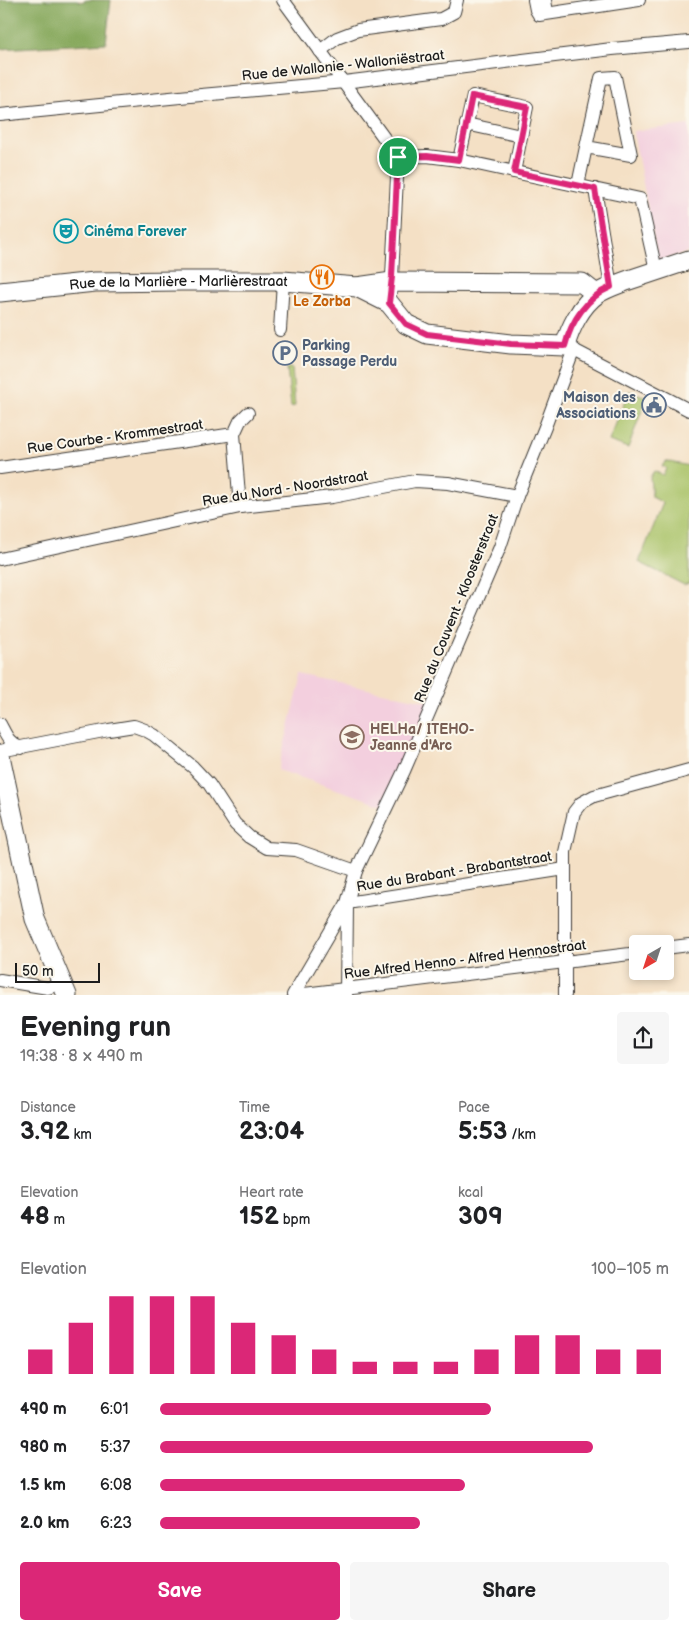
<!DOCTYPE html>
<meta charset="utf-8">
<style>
:root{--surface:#fff;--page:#f6f6f6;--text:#202124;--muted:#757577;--accent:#db2777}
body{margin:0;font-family:"Balsamiq Sans",sans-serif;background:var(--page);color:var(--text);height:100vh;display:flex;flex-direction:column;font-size:19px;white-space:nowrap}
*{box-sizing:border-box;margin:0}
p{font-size:16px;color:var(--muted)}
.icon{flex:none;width:28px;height:28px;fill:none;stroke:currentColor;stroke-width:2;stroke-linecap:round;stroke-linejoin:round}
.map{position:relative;height:995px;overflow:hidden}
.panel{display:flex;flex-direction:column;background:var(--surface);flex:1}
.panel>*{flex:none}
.needle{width:32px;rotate:219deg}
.buttons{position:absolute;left:629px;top:935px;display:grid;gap:10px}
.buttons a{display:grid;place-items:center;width:45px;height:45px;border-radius:5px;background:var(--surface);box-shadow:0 2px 8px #0003;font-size:25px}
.scale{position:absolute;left:15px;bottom:12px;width:85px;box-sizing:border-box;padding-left:5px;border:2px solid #1c1c1c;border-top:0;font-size:14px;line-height:18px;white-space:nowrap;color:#1c1c1c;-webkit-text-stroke:4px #fbf7ec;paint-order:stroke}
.pin{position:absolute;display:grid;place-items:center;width:42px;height:42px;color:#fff;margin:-21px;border:2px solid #fff;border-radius:50%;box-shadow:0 1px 5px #0007}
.round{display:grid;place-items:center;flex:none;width:52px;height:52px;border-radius:5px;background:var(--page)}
.head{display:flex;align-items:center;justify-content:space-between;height:85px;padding:0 20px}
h1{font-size:28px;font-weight:700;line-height:38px}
.stats{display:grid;grid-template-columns:repeat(3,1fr);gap:8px;height:85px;padding:5px 20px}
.stats div{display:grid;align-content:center}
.stats b{font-size:25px;font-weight:700}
.stats small{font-size:14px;font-weight:400}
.stats p{font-size:14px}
.chart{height:140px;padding:10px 20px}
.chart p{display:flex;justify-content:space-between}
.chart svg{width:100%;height:90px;margin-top:5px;stroke:var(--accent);stroke-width:6}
.cta{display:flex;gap:10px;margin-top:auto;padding:10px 20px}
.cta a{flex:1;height:58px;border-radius:5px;background:var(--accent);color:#fff;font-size:20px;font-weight:700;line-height:58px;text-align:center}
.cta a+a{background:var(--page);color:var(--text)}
ul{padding:0 20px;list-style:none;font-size:16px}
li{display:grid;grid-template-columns:80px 60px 1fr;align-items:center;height:38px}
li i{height:12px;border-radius:6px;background:var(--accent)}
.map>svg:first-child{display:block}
</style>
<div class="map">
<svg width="689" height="995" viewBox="0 0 689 995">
<rect width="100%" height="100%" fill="#fbf7ec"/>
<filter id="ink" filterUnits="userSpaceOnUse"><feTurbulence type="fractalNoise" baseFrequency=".02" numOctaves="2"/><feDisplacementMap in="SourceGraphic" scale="10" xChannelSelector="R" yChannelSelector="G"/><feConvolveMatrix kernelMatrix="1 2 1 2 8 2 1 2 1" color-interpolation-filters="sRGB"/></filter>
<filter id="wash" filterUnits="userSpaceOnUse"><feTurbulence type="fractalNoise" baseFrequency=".0096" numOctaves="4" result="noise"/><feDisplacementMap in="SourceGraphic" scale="20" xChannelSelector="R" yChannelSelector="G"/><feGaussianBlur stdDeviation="1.12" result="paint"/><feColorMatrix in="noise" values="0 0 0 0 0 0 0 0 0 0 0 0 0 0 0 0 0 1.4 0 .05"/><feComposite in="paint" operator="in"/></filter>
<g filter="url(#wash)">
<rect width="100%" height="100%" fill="#f4e0c5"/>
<g fill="#f3cfde">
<polygon points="689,125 689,252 658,261 633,131"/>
<polygon points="302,675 434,703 384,805 278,770"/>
</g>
<g fill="#a9c268" stroke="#626f42">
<polygon points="287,368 292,368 295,406 291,407"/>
<polygon points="629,391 647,397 628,448 609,441"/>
<polygon points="666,461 689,466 689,583 684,585 639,562 663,503 652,497 650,477 654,471 663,475 666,468 662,466"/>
</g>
<polygon fill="#86a85c" stroke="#51623c" points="0,0 77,0 80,2 88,0 111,0 106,43 0,49"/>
</g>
<g filter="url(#ink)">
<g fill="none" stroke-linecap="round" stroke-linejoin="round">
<g stroke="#3c3935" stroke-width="14">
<g id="street">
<polyline points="283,0 398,157 392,277 389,303"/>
<polyline points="534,0 536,10 539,15 639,0"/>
<polyline points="545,0 547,13"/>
<polyline points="320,51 337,38 358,30 441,19 454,12 457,0"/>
<polyline points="0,115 190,96 344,82 612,49 689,42"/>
<polyline points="466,124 521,136"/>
<polyline points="398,157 427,156 459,160 640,199 656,270"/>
<polyline points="459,160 473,96 527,107 514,172"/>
<polyline points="578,185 586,147 631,155 615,77 601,78 586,147"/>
<polyline points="595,189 611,287"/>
<polyline points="280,330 283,281"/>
<polyline points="568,347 689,410"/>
<polyline points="0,468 234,434"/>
<polyline points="240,507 234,434 240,421 248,413"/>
<polyline points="0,559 240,507 332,497 415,481 448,483 517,496"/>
<path d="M0 724C6 735 8 743 21 748"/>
<polyline points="0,751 109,730 134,726 145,730 154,735 193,767 209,784 235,824 249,837 267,848 296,850 356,871"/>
<polyline points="347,903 565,869"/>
<polyline points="665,948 689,945"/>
<polyline points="0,980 48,988 61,983"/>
<polyline points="293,995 347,903 356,871 404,771 500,547 517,496 545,427 574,349"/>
<polyline points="296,995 638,953"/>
<polyline points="346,995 347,906"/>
<polyline points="565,995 565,852 574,812 581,803 594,796 689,770"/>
</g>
</g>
<g stroke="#3c3935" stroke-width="21">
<g id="secondary">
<polyline points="357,287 392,282 582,283 596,294"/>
<path id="s1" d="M0 292 95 282 181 281H283L357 287 389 303 406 324 427 334 511 344 565 346C570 328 581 305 597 294 606 288 616 285 626 281 647 274 668 267 689 260"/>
<polyline points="0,756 35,919 67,995"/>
</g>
</g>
<use href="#street" stroke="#fff" stroke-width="12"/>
<use href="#secondary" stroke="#fff" stroke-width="19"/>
</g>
</g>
<g fill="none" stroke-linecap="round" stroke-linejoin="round" filter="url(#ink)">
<g stroke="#fff" stroke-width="10">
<path id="route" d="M472 96 527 107 514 172 595 189 611 287C587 297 571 321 565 346L511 344 427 334 406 324 389 303 392 277 398 157 427 156 459 160Z"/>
</g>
<use href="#route" stroke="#db2777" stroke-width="6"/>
</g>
<defs>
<g id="theatre-ring" transform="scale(1.25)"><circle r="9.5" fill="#fbf7ec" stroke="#0f9aa8" stroke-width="1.5"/><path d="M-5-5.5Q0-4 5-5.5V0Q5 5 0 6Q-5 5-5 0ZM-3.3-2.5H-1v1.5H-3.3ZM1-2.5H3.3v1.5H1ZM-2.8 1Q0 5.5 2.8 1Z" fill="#0f9aa8"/></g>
<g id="restaurant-ring" transform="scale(1.25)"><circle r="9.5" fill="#fbf7ec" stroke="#e8710a" stroke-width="1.5"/><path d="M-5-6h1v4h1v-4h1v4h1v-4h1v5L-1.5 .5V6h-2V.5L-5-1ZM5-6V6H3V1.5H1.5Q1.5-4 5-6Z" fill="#e8710a"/></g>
<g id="parking-ring" transform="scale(1.25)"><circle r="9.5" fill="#fbf7ec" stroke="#5c6f8a" stroke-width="1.5"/><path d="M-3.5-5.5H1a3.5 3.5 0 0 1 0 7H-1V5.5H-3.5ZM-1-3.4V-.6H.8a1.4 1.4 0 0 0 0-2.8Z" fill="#5c6f8a"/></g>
<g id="civic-ring" transform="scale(1.25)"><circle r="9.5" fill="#fbf7ec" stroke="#5c6f8a" stroke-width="1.5"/><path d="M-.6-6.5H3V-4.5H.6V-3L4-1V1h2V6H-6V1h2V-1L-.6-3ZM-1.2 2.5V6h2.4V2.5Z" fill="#5c6f8a"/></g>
<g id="university-ring" transform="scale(1.25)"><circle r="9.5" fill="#fbf7ec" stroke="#8d6e63" stroke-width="1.5"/><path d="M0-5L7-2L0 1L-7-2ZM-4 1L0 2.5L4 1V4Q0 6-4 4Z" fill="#8d6e63"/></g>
</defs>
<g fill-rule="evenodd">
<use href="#theatre-ring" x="66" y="231"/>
<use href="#restaurant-ring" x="322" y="277"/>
<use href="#parking-ring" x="285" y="353"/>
<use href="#civic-ring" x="654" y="405"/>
<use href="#university-ring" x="352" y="737"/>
</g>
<g text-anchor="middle" stroke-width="4" stroke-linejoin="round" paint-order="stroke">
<g font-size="14" fill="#1c1c1c" stroke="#fbf7ec">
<text transform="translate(343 65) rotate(-6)" y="5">Rue de Wallonie - Walloniëstraat</text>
<text dy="5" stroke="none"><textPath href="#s1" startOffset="179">Rue de la Marlière - Marlièrestraat</textPath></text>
<text transform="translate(115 436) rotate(-8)" y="5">Rue Courbe - Krommestraat</text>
<text transform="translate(285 488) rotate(-9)" y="5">Rue du Nord - Noordstraat</text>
<text transform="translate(456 608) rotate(-68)" y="5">Rue du Couvent - Kloosterstraat</text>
<text transform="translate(454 871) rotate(-9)" y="5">Rue du Brabant - Brabantstraat</text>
<text transform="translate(465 959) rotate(-7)" y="5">Rue Alfred Henno - Alfred Hennostraat</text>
</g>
<g font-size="14" font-weight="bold" fill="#0d838f" stroke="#fbf7ec" text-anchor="start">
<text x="84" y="236">Cinéma Forever</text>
</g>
<g font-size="14" font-weight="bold" fill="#c56008" stroke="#fbf7ec">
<text x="322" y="306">Le Zorba</text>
</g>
<g font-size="14" font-weight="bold" fill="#4e5e75" stroke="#fbf7ec" text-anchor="start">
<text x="302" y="350">Parking<tspan x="302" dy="16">Passage Perdu</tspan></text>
<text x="636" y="402" text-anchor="end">Maison des<tspan x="636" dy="16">Associations</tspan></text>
</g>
<g font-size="14" font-weight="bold" fill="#785e54" stroke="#fbf7ec" text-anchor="start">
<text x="370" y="734">HELHa/ ITEHO-<tspan x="370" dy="16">Jeanne d'Arc</tspan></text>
</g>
</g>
</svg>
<div class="buttons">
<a><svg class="needle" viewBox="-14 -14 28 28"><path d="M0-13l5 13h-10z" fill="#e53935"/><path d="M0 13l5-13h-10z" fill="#757577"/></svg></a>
</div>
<div class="scale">50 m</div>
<div class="pin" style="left:398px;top:157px;background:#1e9e55"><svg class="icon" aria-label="arrive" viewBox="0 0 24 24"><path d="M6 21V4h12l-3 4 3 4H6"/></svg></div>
</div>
<section class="panel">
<div class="head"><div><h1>Evening run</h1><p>19:38 · 8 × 490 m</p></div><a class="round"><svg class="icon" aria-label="share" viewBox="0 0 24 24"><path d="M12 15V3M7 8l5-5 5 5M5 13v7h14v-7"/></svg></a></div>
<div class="stats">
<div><p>Distance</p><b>3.92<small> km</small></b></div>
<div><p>Time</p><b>23:04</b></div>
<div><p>Pace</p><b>5:53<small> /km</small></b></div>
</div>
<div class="stats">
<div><p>Elevation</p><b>48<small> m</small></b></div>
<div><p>Heart rate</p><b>152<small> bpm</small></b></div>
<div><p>kcal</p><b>309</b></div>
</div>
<div class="chart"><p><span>Elevation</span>100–105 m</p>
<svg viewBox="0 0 160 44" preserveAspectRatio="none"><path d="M5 44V32M15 44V19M25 44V6M35 44V6M45 44V6M55 44V19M65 44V25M75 44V32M85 44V38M95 44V38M105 44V38M115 44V32M125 44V25M135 44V25M145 44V32M155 44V32"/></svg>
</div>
<ul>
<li><b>490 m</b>6:01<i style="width:65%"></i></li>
<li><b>980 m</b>5:37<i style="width:85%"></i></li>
<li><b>1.5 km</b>6:08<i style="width:60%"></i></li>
<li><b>2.0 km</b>6:23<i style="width:51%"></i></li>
</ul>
<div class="cta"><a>Save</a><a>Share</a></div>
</section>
